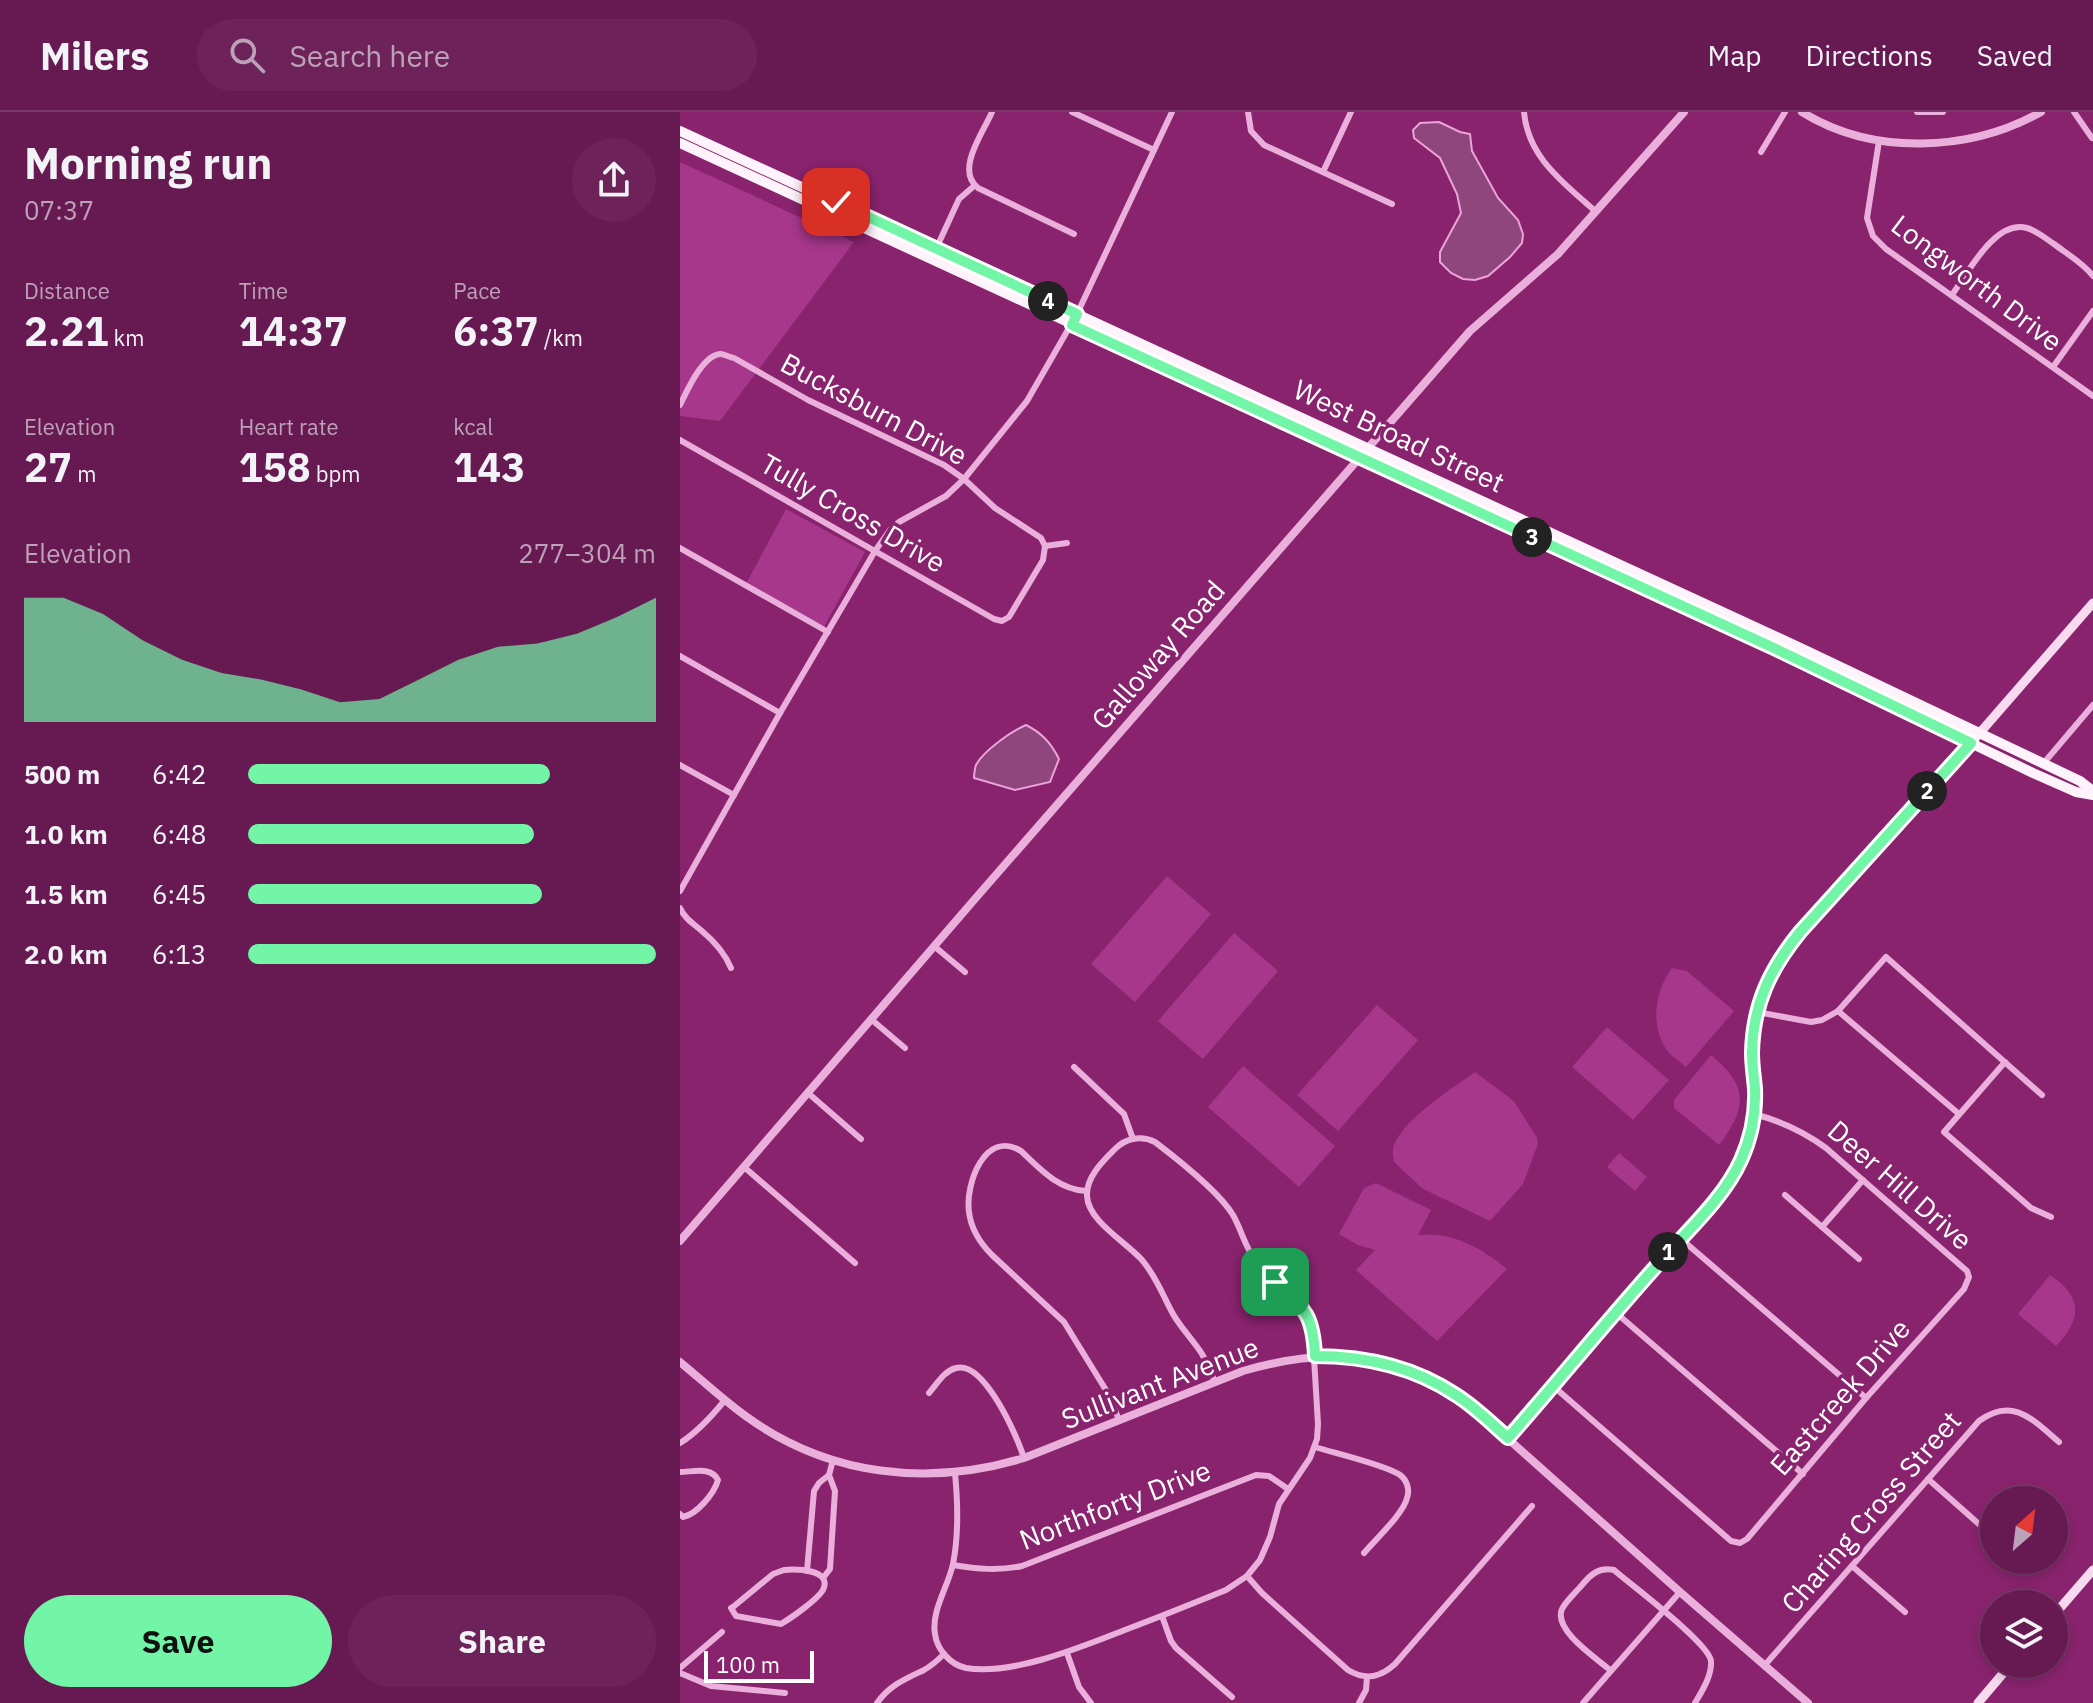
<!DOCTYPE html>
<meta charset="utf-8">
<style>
:root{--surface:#671a52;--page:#6d2359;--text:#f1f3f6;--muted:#bda1b8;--line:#7a3869;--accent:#72f5a7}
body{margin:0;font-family:"IBM Plex Sans",sans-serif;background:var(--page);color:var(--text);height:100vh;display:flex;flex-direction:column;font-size:30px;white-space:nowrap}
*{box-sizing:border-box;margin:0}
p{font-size:26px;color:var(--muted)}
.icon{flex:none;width:44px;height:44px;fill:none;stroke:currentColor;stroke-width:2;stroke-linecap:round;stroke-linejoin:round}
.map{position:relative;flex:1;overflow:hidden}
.details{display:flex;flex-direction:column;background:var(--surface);width:680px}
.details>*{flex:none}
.needle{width:52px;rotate:28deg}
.tools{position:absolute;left:1300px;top:1374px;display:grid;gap:16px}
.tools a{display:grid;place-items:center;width:88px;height:88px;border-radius:50%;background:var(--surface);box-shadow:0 4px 12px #0003,0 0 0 2px var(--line);font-size:40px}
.scale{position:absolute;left:24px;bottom:20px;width:110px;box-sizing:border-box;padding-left:8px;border:4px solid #fff;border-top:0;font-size:22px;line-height:28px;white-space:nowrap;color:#fff;-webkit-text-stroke:6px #89236e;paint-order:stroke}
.pin{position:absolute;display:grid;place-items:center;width:68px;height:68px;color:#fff;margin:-34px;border-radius:16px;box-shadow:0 4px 12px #0006}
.km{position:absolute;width:40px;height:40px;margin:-20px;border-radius:50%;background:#222;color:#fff;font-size:22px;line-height:40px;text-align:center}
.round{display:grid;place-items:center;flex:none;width:84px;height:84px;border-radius:42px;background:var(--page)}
.overview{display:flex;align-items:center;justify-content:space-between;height:136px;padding:0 24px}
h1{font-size:44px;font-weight:700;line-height:60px}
.metrics{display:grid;grid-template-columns:repeat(3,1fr);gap:12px;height:136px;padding:8px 24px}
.metrics div{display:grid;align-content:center}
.metrics b{font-size:40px;font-weight:700}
.metrics small{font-size:22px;font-weight:400}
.metrics p{font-size:22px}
.chart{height:224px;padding:16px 24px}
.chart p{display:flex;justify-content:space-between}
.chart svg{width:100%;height:144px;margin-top:8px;fill:var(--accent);opacity:.7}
.primary-button{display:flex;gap:16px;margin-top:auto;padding:16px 24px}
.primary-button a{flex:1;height:92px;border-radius:48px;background:var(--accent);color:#111;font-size:32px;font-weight:700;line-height:92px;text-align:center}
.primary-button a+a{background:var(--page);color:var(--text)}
ul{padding:0 24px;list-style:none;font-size:26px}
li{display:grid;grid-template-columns:128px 96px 1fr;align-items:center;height:60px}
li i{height:20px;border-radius:10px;background:var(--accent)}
header{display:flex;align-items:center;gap:48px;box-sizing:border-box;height:112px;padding:0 40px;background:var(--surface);border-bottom:2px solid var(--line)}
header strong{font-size:38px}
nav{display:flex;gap:44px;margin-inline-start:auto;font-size:28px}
.search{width:560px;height:72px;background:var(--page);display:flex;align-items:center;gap:20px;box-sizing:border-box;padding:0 28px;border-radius:44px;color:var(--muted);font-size:30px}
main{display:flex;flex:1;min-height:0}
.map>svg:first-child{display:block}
</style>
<header>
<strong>Milers</strong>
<div class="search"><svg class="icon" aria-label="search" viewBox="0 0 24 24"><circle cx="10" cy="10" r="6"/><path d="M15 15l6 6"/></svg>Search here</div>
<nav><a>Map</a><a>Directions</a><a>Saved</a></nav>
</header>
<main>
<section class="details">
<div class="overview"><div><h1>Morning run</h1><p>07:37</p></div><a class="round"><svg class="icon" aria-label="share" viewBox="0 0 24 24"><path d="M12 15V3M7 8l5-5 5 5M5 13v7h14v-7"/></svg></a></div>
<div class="metrics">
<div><p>Distance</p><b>2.21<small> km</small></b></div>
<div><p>Time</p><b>14:37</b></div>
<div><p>Pace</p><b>6:37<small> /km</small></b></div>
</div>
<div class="metrics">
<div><p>Elevation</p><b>27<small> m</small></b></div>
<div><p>Heart rate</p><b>158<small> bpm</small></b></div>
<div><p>kcal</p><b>143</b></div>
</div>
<div class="chart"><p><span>Elevation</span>277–304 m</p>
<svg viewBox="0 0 160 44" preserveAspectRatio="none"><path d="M0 44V6L10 6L20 11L30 19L40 25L50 29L60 31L70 34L80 38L90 37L100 31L110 25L120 21L130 20L140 17L150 12L160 6V44z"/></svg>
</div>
<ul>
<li><b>500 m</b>6:42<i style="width:74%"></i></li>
<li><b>1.0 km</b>6:48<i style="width:70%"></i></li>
<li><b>1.5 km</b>6:45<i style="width:72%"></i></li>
<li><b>2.0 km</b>6:13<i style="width:100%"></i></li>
</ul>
<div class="primary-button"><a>Save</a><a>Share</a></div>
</section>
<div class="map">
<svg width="1413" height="1591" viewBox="0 0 1413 1591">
<rect width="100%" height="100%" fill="#89236e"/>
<g fill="#a6378a">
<polygon points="0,50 174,130 40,309 0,304"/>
<polygon points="106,397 185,440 144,515 66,472"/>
<polygon points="487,764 531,802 455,890 411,852"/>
<polygon points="554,821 598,859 523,947 478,909"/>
<path d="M992 856 1007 859 1054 899 1006 955C999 949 991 944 986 937 970 912 975 879 992 856Z"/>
<polygon points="697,893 738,928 658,1019 617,983"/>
<polygon points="927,915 989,968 953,1008 892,955"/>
<path d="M1031 943C1069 974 1067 996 1039 1033L994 996V988Z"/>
<polygon points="563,954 655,1034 619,1075 528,995"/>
<path d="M795 960 834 989 857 1026 858 1032 843 1072 810 1109 743 1077 714 1050C714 1048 712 1040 713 1038 718 1010 773 976 795 960Z"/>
<polygon points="939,1041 967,1065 955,1079 927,1055"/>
<path d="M696 1071 751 1098 738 1123C772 1119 802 1136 827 1157L757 1229 676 1158 695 1138 678 1133 659 1122 684 1076Z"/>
<path d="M1370 1163C1402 1184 1403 1207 1376 1234L1338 1202Z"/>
</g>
<g fill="#8f467c" stroke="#eba3da" stroke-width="2">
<polygon points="759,10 780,20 790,22 792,39 818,86 838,108 843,122 842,131 830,145 808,164 795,168 783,167 771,161 760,150 760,140 781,101 777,82 760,46 734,26 733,18 740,11"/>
<path d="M346 613C362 621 371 631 379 647L370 670 335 678 294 666C294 663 295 655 296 653 303 639 332 619 346 613Z"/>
</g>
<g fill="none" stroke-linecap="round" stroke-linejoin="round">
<g stroke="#eaafdb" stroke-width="6">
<path d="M312 0C303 21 275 58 298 76L394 122"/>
<polyline points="392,0 474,38"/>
<polyline points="568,0 571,19 584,33 712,92"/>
<path d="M844 0C848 46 884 71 916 100"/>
<polyline points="1237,0 1263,0"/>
<polyline points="1394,0 1412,26"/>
<polyline points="1199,29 1187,106 1193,124 1206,137 1413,284"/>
<polyline points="1081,40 1105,0"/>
<polyline points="643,60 671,0"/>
<polyline points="256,137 279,87 294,74"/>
<path d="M1272 183C1288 161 1315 107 1347 116 1357 119 1365 126 1374 132 1387 142 1403 151 1413 164"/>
<polyline points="1373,255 1413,199"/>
<path d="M0 293C7 279 23 242 41 242 43 242 52 246 54 246L128 288 264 353 284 367 315 396 361 426 365 434 363 448 329 505 322 509 314 507 0 328"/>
<polyline points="365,434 387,431"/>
<polyline points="0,436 148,520"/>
<polyline points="0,544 100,601"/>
<polyline points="1363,652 1413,593"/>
<polyline points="0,653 54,683"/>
<polyline points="0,779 100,601 195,439 210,418 219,410 266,384 284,367 347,289 397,202 492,0"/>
<path d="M0 796C5 807 14 812 23 820 35 830 45 842 51 856"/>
<polyline points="254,834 285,860"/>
<polyline points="1158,899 1279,1002"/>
<polyline points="1077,900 1131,910 1142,908 1158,899 1206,845 1362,983"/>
<polyline points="192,908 225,936"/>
<polyline points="1325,950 1264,1020 1351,1096 1371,1105"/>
<polyline points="394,955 444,1002 453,1027"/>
<polyline points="128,981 181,1027"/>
<polyline points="64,1055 175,1151"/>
<path d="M406 1079C378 1077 361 1058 341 1039 305 1017 285 1072 289 1100 291 1117 300 1131 312 1143L384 1210 429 1283 439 1308"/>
<polyline points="1105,1083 1179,1147"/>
<polyline points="1142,1115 1183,1068"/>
<polyline points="1000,1126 1186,1286"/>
<polyline points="935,1200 1123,1362"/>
<path d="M873 1274 1051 1429 1060 1431 1067 1427 1186 1286 1284 1177 1289 1165 1287 1159 1146 1036C1123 1019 1101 1009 1074 1002"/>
<path d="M249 1281C257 1272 264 1259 276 1256 304 1248 337 1324 344 1346"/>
<path d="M0 1331C18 1320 32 1304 45 1288"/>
<path d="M635 1335C654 1341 706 1353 720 1363 727 1368 730 1378 727 1386 724 1401 694 1429 684 1441"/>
<path d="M0 1360C13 1360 31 1354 38 1368 34 1382 17 1402 3 1405L0 1402"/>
<path d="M275 1361C278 1392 279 1422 273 1452 268 1475 251 1499 255 1522 257 1538 271 1553 286 1556 334 1564 406 1533 450 1516 482 1504 514 1491 546 1478L567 1464 580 1448 590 1425 599 1392 630 1346 637 1327 638 1312 632 1213C622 1187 596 1173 578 1153 566 1138 562 1119 553 1103 539 1080 496 1046 475 1030 461 1023 446 1026 435 1037 423 1049 406 1065 407 1084 408 1109 446 1130 462 1148 476 1164 483 1184 493 1202 501 1216 513 1228 522 1242 527 1251 531 1261 535 1270"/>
<polyline points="1248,1367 1300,1413"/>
<path d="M273 1453C297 1457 318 1459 342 1454L576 1363 589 1364 608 1377"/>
<polyline points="1172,1454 1225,1500"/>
<path d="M104 1458C116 1457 153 1457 143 1478 137 1488 111 1506 101 1512L56 1504 51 1496 53 1495 93 1462Z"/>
<polyline points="127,1459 134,1379 139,1371 149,1363 153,1348"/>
<path d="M567 1464 582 1481 668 1558C686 1569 701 1565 715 1552L852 1394"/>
<polyline points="143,1466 150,1457 155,1379 149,1363"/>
<polyline points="482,1504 491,1529 496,1536 552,1585"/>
<polyline points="387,1541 399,1575 411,1591"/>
<path d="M1084 1554 1299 1309C1333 1284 1353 1308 1379 1330"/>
<polyline points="0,1556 42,1520"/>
<path d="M930 1558C916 1546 873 1518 882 1497 886 1489 896 1480 902 1473 911 1462 919 1455 934 1458 951 1473 1029 1531 1031 1549 1032 1564 1022 1579 1015 1591"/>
<polyline points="0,1561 31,1574 105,1581"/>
<path d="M197 1591C210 1573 225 1567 244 1558 251 1554 258 1548 264 1542"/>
<polyline points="679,1591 686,1578 687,1565"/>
<polyline points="903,1591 1000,1480"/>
</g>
<g stroke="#eaafdb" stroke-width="8">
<path d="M1122 0C1193 44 1290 40 1361 0"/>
<polyline points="0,1129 294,788 790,219 878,142 1004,0"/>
<path d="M0 1250C22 1268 43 1288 67 1305 149 1364 249 1375 344 1346L563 1259C649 1234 717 1240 790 1293L1000 1480 1128 1591"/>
<path d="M828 1326 1036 1086C1061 1055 1077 1020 1075 979 1074 954 1071 931 1075 906 1082 872 1099 846 1120 820L1291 631"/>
</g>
<g stroke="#f8daf0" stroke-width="9">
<polyline points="1291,631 1413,491"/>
<polyline points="1374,1503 1413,1458"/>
<polyline points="1298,1591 1331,1552"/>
</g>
<g stroke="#fef3fb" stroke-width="10">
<polyline points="0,19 1127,539 1400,669 1413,679"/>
<polyline points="0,31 1094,536 1353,661 1396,680 1413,683"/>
</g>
</g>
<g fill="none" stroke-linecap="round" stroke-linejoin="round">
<g stroke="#fff" stroke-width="16">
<path id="route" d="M156 90 397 202 392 213 1094 536 1291 631 1120 820C1090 857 1073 892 1072 941 1072 953 1074 965 1075 977 1076 1001 1071 1026 1061 1048 1044 1086 1006 1120 978 1152 927 1209 878 1269 828 1326 811 1311 795 1295 776 1283 734 1255 685 1244 635 1244 633 1202 625 1197 595 1170"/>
</g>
<use href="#route" stroke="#72f5a7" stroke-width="10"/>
</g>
<g text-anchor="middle" stroke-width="7" stroke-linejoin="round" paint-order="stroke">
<g font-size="28" fill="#fff" stroke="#89236e">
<text transform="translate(1297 171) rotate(37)" y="10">Longworth Drive</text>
<text transform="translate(194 297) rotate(28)" y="10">Bucksburn Drive</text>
<text transform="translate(719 324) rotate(25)" y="10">West Broad Street</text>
<text transform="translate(173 401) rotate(30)" y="10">Tully Cross Drive</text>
<text transform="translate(478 543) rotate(-49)" y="10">Galloway Road</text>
<text transform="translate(1220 1073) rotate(41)" y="10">Deer Hill Drive</text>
<text transform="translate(480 1271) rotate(-21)" y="10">Sullivant Avenue</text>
<text transform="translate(1160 1285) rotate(-49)" y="10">Eastcreek Drive</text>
<text transform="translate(435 1393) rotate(-21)" y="10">Northforty Drive</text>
<text transform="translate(1191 1400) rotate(-49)" y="10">Charing Cross Street</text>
</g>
</g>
</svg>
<div class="tools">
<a><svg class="needle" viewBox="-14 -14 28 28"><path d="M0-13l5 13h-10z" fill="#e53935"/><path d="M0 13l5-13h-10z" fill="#bda1b8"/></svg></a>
<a><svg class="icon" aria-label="layers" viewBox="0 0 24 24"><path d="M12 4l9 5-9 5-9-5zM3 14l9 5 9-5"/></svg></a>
</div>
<div class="scale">100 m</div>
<div class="pin" style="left:595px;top:1170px;background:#1e9e55"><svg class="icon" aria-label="arrive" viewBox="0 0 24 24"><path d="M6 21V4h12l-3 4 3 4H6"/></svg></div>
<div class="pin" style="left:156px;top:90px;background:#d93025"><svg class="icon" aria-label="check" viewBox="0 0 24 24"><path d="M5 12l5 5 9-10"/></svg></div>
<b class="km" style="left:988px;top:1140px">1</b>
<b class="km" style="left:1247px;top:679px">2</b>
<b class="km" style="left:852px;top:425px">3</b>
<b class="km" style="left:368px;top:189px">4</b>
</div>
</main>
